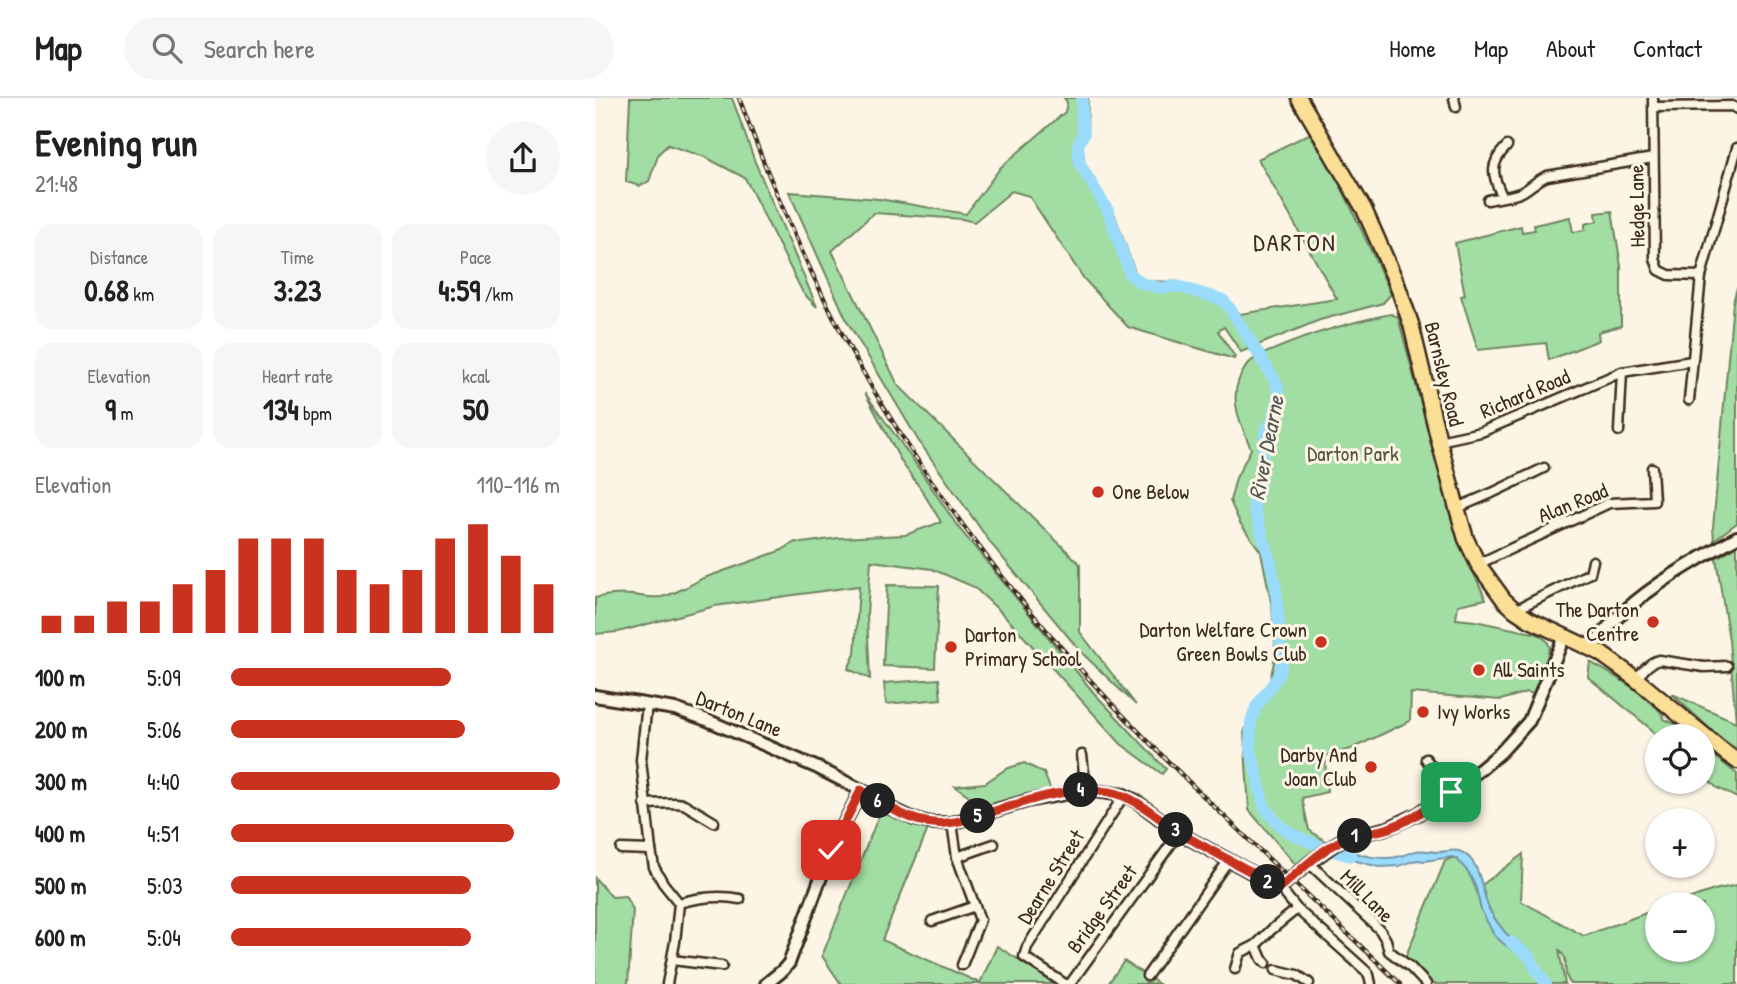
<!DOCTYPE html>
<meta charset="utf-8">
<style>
:root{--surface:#fff;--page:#f6f6f6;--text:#202124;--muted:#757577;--line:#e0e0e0;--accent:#c8321e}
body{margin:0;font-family:"Patrick Hand",sans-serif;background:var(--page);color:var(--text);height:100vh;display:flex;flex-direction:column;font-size:26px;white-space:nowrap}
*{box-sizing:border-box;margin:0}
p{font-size:23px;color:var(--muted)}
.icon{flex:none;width:38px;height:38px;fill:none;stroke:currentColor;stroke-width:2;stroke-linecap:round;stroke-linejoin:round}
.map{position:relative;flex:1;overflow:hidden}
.details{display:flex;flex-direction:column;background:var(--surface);width:595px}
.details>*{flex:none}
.fabs{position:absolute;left:1050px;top:626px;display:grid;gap:14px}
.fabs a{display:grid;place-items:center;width:70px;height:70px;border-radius:50%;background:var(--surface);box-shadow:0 2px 5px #0004;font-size:35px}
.pin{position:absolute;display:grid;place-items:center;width:60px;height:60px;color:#fff;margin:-30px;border-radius:14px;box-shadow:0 4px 10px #0006}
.km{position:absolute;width:35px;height:35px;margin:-18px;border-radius:50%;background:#222;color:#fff;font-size:19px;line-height:35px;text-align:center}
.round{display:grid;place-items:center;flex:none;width:74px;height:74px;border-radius:37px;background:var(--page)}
.overview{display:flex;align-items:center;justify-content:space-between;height:119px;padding:0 35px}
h1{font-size:38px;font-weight:700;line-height:52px}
.stats{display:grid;grid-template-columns:repeat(3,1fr);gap:10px;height:119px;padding:7px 35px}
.stats div{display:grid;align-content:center;border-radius:18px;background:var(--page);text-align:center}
.stats b{font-size:30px;font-weight:700}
.stats small{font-size:19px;font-weight:400}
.stats p{font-size:19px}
.chart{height:196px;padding:14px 35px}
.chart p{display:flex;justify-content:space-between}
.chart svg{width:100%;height:126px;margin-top:7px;stroke:var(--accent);stroke-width:6}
ul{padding:0 35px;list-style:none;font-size:23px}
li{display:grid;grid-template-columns:112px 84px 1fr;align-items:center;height:52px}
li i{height:18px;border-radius:9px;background:var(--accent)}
header{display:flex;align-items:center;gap:42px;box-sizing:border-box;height:98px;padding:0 35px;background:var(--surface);border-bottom:2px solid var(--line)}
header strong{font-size:33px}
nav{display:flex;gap:38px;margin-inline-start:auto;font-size:24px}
.search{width:490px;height:63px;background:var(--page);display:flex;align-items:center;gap:18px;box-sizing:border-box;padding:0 24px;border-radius:38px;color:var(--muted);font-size:26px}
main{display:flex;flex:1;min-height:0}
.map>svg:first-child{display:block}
</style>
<header>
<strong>Map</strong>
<div class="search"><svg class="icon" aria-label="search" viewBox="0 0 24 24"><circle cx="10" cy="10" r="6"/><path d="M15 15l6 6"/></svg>Search here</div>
<nav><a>Home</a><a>Map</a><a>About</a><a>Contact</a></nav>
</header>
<main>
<section class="details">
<div class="overview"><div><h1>Evening run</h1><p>21:48</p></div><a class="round"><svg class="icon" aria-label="share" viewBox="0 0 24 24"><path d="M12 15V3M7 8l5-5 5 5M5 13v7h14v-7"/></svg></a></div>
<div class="stats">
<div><p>Distance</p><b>0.68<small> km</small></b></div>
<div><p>Time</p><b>3:23</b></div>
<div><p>Pace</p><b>4:59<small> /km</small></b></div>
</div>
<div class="stats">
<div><p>Elevation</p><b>9<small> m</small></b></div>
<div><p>Heart rate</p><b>134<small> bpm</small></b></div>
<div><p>kcal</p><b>50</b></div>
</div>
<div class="chart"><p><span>Elevation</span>110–116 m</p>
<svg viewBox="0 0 160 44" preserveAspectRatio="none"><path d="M5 44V38M15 44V38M25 44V33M35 44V33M45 44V27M55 44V22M65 44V11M75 44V11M85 44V11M95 44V22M105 44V27M115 44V22M125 44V11M135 44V6M145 44V17M155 44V27"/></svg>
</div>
<ul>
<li><b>100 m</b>5:09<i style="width:67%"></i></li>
<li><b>200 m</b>5:06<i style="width:71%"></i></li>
<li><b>300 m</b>4:40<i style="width:100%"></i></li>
<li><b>400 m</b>4:51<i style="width:86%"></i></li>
<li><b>500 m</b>5:03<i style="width:73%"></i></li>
<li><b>600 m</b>5:04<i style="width:73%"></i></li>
</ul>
</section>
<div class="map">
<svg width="1142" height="886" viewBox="0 0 1142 886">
<rect width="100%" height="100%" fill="#fcf5e5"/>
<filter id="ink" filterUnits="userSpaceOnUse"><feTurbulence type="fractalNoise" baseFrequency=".0143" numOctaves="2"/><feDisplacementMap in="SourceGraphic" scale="14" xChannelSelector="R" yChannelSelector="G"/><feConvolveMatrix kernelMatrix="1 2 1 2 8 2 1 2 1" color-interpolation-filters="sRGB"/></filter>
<g filter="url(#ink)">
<g fill="#a2dda3" stroke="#6e8460" stroke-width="2">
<polygon points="35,0 137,0 160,64 222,209 208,195 150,80 110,59 73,47 64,55 54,83 45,88 31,84"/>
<polygon points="469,0 493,0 492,36 486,47 489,66 518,112 540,174 550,183 584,184 630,199 645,216 742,201 663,61 716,35 748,92 796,196 788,205 725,222 646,254 629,229 623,233 640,259 639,261 533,229 489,181 434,98 417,93 379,124 367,121 279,115 237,153 303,287 485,466 485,534 541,607 486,554 397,447 323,342 252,223 194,94 284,101 371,116 406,69 470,14 472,4"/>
<polygon points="1017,113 1026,168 1026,228 1003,234 1004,242 954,262 951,245 883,252 866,198 870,197 860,145 926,128 927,134 940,132 939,127 975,119 978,134 990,132 990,126 1002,123 1001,115"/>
<polygon points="1142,190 1142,425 1119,442 1118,430 1138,204"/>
<path d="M796 216 803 219 858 426 866 449 891 501 863 507 861 521 880 523 943 536 952 543 955 549 940 596 932 594 906 602 816 595 815 623 756 651 730 658 732 694 707 700 714 732 733 745 701 767 654 712 649 635 656 614 675 582 679 564 680 546 677 509 666 454 645 425 635 403 641 380 656 351C648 330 635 307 643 284 645 278 650 269 654 265 660 259 670 255 678 252 715 236 756 224 796 216Z"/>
<path d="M270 295 318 362 363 429 499 595 571 671 567 676 526 646 410 518 379 489 337 471 276 463 272 516 275 581 253 571 260 556 264 488 120 508 23 534 0 536V500C12 497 26 496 39 497 47 498 57 500 66 499 75 498 98 486 106 481L157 463 187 452 200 444 207 445 243 440 310 437 346 424 326 391 307 365Z"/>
<polygon points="1142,448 1142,651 1125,640 1077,596 1141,624 1134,542 1121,460"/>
<polygon points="292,487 344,488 340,570 288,568"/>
<path d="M995 564C1013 574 1064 602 1069 621L1080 626 1095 639H1062V640L1057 632 993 579Z"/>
<polygon points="344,581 346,601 291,606 289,585"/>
<polygon points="1108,649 1142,676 1142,700 1122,690 1108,677"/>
<polygon points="429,665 449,675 456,693 394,712 360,688 390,685 411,671"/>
<polygon points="286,712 333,731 287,842 385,885 402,848 462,886 246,886 227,858"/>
<path d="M928 756 926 803 989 838 1062 811V852H1108V807H1076L1119 792 1142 787V886H975L971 877 970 860 964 851 970 886H837L830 877 810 860 850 763C866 750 879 785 883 797 884 801 884 808 887 813 889 817 895 821 898 825 908 836 918 847 928 858L930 853C908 836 891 814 887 787Z"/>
<polygon points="0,780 17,799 30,798 38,812 33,886 0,886"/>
<polygon points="529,863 564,886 513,886"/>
</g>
<path fill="#9adbfc" stroke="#7494a3" stroke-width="2" d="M748 750C765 758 789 763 806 758 811 757 816 754 821 753 828 751 836 754 843 754 850 754 857 751 864 753 887 761 886 795 895 813 904 829 916 842 930 853L928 858 910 847 899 837 886 812 881 790 874 775 862 761 857 759 829 763 822 762 804 768 784 769 742 758H735Z"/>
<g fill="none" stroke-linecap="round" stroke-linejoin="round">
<g stroke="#9adbfc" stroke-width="12">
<path d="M487 0C488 12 485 23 489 35L483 47 485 66 513 113 535 176 546 185 566 190 582 188 628 202 636 212 682 286 684 299 677 324 670 334 665 388 659 396V410L674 458 681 490 687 566 682 580 661 609 656 624 655 647 669 708C674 716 681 724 688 730 701 740 739 754 756 758"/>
<polyline points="916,844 935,859 939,868 951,886"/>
</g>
<g stroke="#3b2a1e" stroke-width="13">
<g id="street">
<polyline points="859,0 861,9"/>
<polyline points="1058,0 1060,161 1064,172 1074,177 1106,178"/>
<polyline points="1059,9 1137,8 1142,11"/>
<path d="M907 98C897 77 894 66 912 48"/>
<path d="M893 102C904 99 917 99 927 94 936 89 942 82 952 78L1058 60"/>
<polyline points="1094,302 1106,178 1142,50"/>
<polyline points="1024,333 1027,274"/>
<polyline points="844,343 886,334 1027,274 1097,263"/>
<polyline points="862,410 897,395 949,370"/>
<polyline points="883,466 1014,405 1059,403 1057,370"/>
<polyline points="920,512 995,475 998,463"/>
<path d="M1041 581C1048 573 1054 564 1064 562L1109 569 1132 568"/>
<polyline points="52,606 46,662 56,752 59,769 68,785 84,805 80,844 72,886"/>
<polyline points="487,657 491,692"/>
<polyline points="831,661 855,694"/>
<polyline points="529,697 432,849 429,859 470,886 475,886 584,735"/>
<polyline points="50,706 80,705 89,706 119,724"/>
<polyline points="357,725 362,759 385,822 367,867"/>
<polyline points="26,751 56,752"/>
<polyline points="362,759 399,746"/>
<polyline points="714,765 780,827 785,832 791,842 794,853 816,870 831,886"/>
<polyline points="685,790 702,811 771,873 774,877 776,886"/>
<path d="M84 805C105 799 123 797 145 801"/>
<polyline points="337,823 380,808"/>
<polyline points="661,847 667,861 671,865"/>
<polyline points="77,862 127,868"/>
<polyline points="640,871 645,855 661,847 676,832 702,811"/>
<polyline points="681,872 702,877 714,885"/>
<polyline points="552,878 633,763"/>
</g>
</g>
<g stroke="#3b2a1e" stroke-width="16">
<g id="secondary">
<path d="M997 551C1023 505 1097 464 1142 439"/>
<polyline points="0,598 80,611 112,622 223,670 272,695 291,708 319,721 336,725 357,725 432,703 491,692 529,697 541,703 584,735 685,790 714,765 743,744 754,739 793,730 823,716 886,671 906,654 934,623 969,539"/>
<polyline points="171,886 187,873 194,865 236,752 266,692"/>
</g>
</g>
<g stroke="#3b2a1e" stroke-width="19">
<polyline id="highway" points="704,0 769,111 802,186 816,226 844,343 862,410 871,441 883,466 909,502 920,512 935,522 1005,555 1041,581 1132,656 1142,663"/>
</g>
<use href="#street" stroke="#fcf5e5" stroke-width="8"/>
<use href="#secondary" stroke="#fcf5e5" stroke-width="10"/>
<use href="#highway" stroke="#fbdf96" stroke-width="14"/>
<g stroke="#3b2a1e" stroke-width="4.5">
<path id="rail" d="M144 0C175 84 211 168 253 247 324 378 417 499 519 608 611 705 710 793 805 886"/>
</g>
<use href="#rail" stroke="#fcf5e5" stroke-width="2" stroke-dasharray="5" stroke-linecap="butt"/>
</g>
</g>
<g fill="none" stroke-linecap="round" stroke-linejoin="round" filter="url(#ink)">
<g stroke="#fff" stroke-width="14">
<path id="route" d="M236 752 266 692C288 705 311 723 338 725 356 727 372 721 390 716 429 704 473 687 514 694 543 699 563 721 587 736 619 755 653 771 685 790 705 773 726 751 751 740 764 735 780 735 794 730 817 722 836 707 856 694"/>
</g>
<use href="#route" stroke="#c8321e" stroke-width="9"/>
</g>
<g fill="#c8321e" stroke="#fcf5e5" stroke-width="2.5">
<circle cx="503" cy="394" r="7"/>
<circle cx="1058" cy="524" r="7"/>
<circle cx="726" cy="544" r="7"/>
<circle cx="356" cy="549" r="7"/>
<circle cx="884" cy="572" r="7"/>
<circle cx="828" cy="614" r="7"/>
<circle cx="776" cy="669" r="7"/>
</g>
<g text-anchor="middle" stroke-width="6" stroke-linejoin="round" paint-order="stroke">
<g font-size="21" fill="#3b2a1e" stroke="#fcf5e5">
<text transform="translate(1042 108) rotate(-91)" y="7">Hedge Lane</text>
<text transform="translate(849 276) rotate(76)" y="7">Barnsley Road</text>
<text transform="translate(930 296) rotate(-23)" y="7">Richard Road</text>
<text transform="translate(978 405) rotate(-22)" y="7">Alan Road</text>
<text transform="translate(144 616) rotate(22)" y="7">Darton Lane</text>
<text transform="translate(456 779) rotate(-58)" y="7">Dearne Street</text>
<text transform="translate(772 798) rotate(45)" y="7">Mill Lane</text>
<text transform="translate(507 811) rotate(-54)" y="7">Bridge Street</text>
</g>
<g font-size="21" fill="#55573f" stroke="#fcf5e5">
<text x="758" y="363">Darton Park</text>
</g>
<g font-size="21" fill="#3b2a1e" stroke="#fcf5e5" text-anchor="start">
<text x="517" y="401">One Below</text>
<text x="1044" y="519" text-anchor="end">The Darton<tspan x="1044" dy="24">Centre</tspan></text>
<text x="712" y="539" text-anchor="end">Darton Welfare Crown<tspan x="712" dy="24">Green Bowls Club</tspan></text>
<text x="370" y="544">Darton<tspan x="370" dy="24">Primary School</tspan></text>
<text x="898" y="579">All Saints</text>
<text x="842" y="621">Ivy Works</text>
<text x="762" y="664" text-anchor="end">Darby And<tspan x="762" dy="24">Joan Club</tspan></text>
</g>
<g font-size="23" font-style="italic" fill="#535656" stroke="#fcf5e5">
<text transform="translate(671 350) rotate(-79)" y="8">River Dearne</text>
</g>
<g font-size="24" letter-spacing="2" fill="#3b2a1e" stroke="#fcf5e5">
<text x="700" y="153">DARTON</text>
</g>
</g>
</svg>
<div class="fabs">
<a><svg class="icon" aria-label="locate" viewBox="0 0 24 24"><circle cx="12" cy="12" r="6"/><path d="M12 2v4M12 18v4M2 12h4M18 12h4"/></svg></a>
<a>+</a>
<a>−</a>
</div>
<div class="pin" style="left:856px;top:694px;background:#1e9e55"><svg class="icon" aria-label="arrive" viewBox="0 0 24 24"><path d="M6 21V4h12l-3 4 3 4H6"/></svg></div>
<div class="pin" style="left:236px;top:752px;background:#d93025"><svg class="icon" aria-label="check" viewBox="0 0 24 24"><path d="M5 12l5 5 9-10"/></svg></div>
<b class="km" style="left:760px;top:738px">1</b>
<b class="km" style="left:673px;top:784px">2</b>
<b class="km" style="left:581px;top:732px">3</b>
<b class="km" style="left:486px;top:692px">4</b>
<b class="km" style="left:383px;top:718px">5</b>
<b class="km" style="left:283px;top:703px">6</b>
</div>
</main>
